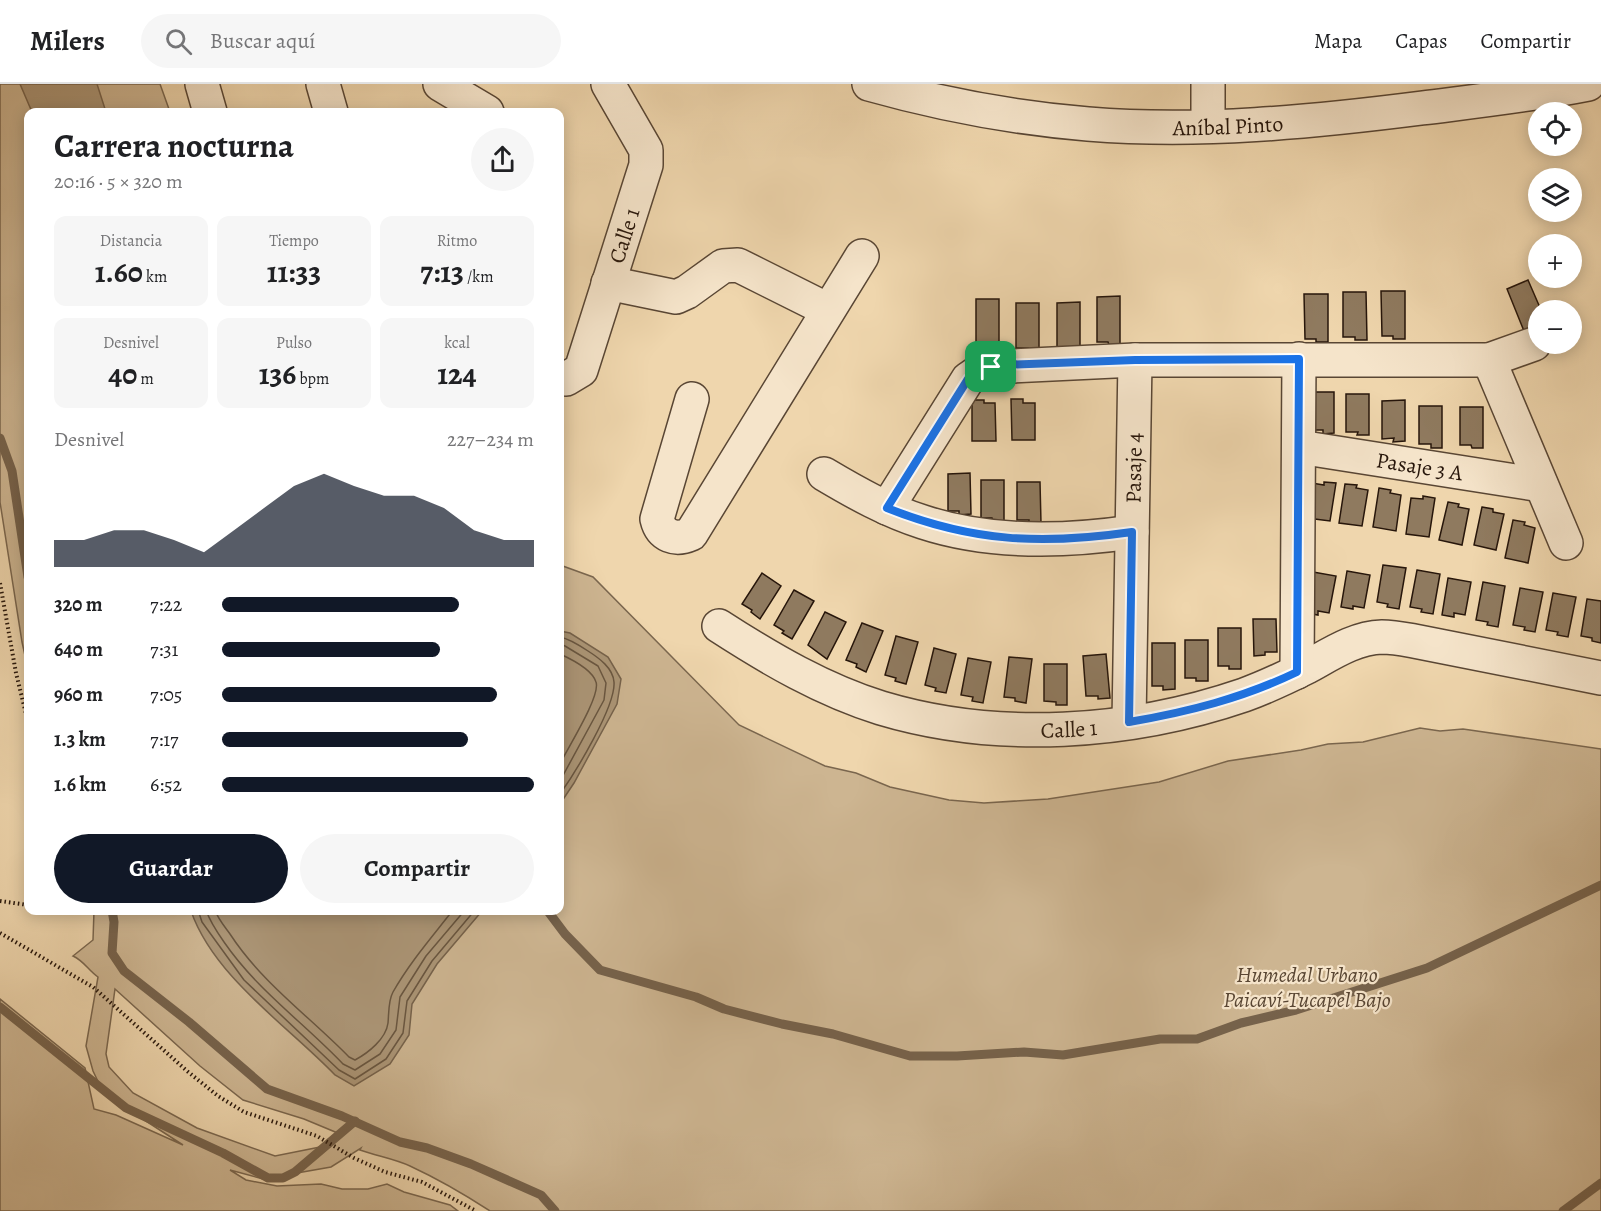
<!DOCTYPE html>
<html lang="es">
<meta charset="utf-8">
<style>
:root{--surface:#fff;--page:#f6f6f6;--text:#202124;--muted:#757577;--line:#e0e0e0;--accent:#111827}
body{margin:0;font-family:Alegreya,serif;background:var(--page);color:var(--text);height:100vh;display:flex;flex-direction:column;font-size:22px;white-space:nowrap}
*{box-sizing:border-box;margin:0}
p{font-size:20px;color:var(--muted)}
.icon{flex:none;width:33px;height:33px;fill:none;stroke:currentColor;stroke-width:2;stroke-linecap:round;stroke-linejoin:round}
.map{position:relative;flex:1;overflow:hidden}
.panel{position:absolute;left:24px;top:24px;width:540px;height:807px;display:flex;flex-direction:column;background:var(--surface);border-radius:12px;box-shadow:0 3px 15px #0003}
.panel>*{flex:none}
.controls{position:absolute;left:1528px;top:18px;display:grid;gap:12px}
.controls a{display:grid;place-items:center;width:54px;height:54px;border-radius:50%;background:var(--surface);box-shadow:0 3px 15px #0003;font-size:30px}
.pin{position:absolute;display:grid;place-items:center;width:51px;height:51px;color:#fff;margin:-26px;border-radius:12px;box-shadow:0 3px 9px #0006}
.round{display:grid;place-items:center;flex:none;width:63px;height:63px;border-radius:32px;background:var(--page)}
.overview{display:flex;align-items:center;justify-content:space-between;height:102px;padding:0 30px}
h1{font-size:33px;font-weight:600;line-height:45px}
.stats{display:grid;grid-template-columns:repeat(3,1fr);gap:9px;height:102px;padding:6px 30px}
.stats div{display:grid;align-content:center;border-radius:12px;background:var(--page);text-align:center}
.stats b{font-size:30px;font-weight:600}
.stats small{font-size:16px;font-weight:400}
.stats p{font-size:16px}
.chart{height:168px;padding:12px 30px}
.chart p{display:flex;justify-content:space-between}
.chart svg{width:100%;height:108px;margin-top:6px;fill:var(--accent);opacity:.7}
.action{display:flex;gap:12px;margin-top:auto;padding:12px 30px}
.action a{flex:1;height:69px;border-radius:36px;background:var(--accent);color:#fff;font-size:24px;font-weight:600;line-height:69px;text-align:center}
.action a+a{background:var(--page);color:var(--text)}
ul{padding:0 30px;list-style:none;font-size:20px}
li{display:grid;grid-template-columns:96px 72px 1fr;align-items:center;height:45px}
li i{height:15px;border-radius:8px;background:var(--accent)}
header{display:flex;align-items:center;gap:36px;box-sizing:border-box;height:84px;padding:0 30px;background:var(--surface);border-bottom:2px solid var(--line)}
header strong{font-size:28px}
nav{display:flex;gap:33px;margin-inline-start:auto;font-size:21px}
.search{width:420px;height:54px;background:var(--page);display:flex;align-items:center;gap:15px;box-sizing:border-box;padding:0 21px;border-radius:33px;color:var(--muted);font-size:22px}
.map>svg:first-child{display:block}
</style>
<header>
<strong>Milers</strong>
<div class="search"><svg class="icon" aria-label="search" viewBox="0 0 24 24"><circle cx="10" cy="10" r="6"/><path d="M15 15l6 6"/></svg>Buscar aquí</div>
<nav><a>Mapa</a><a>Capas</a><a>Compartir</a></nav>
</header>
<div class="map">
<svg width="1601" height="1127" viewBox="0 0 1601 1127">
<rect width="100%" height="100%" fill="#efd6ad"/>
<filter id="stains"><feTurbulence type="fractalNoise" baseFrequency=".00333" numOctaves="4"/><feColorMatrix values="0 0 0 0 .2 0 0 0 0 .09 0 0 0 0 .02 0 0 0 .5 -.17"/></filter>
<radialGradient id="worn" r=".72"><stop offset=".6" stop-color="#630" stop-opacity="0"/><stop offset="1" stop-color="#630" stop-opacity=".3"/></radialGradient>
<g fill="#cdb591" stroke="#7a664e" stroke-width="1.5" fill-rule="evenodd">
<polygon points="0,0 160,0 170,28 28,28 28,585 22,558 0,418"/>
<path d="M560 481 593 493 739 641 825 682 856 689 890 703 949 716 984 719 1048 715 1159 698 1228 677 1301 666 1328 660 1363 658 1420 644 1440 647 1463 645 1601 665V1127H490C464 1110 438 1095 410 1082 395 1075 377 1072 360 1066L361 1064 331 1083 263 1095 230 1086 246 1096 277 1102 321 1100 342 1105H368L387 1100 404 1108 450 1121 458 1127H0V915L85 984 94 1025 116 1031 183 1061 104 1010 93 987 86 962 98 893C88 886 84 877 73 872L93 856 94 827 560 826ZM115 905 200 982 243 1016 304 1035 340 1050 320 1063 275 1072 197 1044 133 1009 109 983 106 970Z"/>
</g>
<g fill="#ab9576" stroke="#76624b" stroke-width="1.5">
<polygon points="20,0 97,0 106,28 32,28"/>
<polygon points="560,547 570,549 608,573 621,595 617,620 574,699 560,720"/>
<path d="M191 827V826L482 827 437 880 412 920 409 951 390 980 354 1002 335 991C288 942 214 893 191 827Z"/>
</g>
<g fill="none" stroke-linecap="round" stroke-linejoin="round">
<g stroke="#695640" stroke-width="1.5">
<path d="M560 553C570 555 579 561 588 567 599 574 613 584 614 598 616 622 575 689 560 710"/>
<polyline points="560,560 565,562 598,582 606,599 604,616 560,697"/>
<path d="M560 570C571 575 592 585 596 598 601 612 567 665 560 680"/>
<polyline points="198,826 202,838 244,896 339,986 355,995 386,975 403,949 407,917 432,877 475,826"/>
<path d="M206 826C210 838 217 848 224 858 257 906 304 939 343 980L355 986 380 970 396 946 400 913 426 872 465 826"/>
<path d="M215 826C218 835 225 843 230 850 262 899 309 932 349 973L355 976C368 969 386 955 388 939 389 929 388 917 393 908 410 878 432 853 453 826"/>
</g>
<g stroke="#76624b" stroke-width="9">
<polyline points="0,354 12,387 28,493"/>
<polyline points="112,826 114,838 112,869 124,887 189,938 267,1005 342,1032 400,1058 427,1064 471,1080 541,1111 555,1127"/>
<polyline points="547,826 565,850 600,886 696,913 724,925 782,940 833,950 910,972 957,972 1024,968 1063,971 1160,955 1197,955 1241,939 1296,926 1427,884 1601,801"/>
<polyline points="0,923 126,1024 223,1069 268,1094 283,1094 295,1088 355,1037"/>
<polyline points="1563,1127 1601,1099"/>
</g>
</g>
<g fill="#8f7a5f" stroke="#27160b" stroke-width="1.5">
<polygon points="1528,196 1541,226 1539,226 1539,244 1535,245 1534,243 1524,247 1507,205"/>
<polygon points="1381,207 1405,207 1405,255 1393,255 1393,252 1382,252"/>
<polygon points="1343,208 1366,208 1367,256 1355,256 1355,253 1343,253"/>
<polygon points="1304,210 1328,210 1328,258 1316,258 1316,255 1305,255"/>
<polygon points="1120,212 1120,261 1109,261 1108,258 1097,258 1097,213"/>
<polygon points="976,215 999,215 999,264 987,263 987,260 976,260"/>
<polygon points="1080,218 1080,267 1057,264 1057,219"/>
<polygon points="1016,219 1039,219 1039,267 1027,268 1028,264 1016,264"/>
<polygon points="1311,308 1334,308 1334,349 1323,350 1323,346 1311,346"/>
<polygon points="1346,310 1369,310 1369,351 1357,351 1358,348 1346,348"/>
<polygon points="1011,315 1023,315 1023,319 1035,319 1035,356 1012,356"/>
<polygon points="972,316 984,316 984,319 995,319 996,357 972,357"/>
<polygon points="1405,316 1405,357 1393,358 1394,354 1382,355 1382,317"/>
<polygon points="1419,322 1442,322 1442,364 1431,364 1431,360 1419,360"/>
<polygon points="1460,323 1483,323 1483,364 1472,364 1471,361 1460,361"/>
<polygon points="970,389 971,430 959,431 959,427 948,427 948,390"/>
<polygon points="981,396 1004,396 1004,437 993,437 992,434 981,434"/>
<polygon points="1017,398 1040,398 1041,439 1029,439 1029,436 1017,436"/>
<polygon points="1324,398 1336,399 1330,437 1307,434 1312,399 1324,401"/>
<polygon points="1345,400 1357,401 1356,404 1368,406 1362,442 1339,439"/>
<polygon points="1379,404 1391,406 1390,409 1401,411 1396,447 1373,443"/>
<polygon points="1423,412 1435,414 1429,453 1406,450 1411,414 1423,415"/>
<polygon points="1448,418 1459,420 1458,423 1469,425 1462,461 1439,456"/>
<polygon points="1482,423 1493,425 1493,428 1504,430 1496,466 1474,461"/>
<polygon points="1513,436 1525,438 1524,441 1535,444 1528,479 1505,474"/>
<polygon points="1383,481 1406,484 1399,525 1387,523 1388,520 1377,518"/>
<polygon points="1417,486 1440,490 1433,530 1421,528 1422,525 1410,523"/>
<polygon points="1347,487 1370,491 1364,524 1353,522 1353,525 1341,523"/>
<polygon points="1313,488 1336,492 1329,529 1318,527 1318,531 1306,529"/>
<polygon points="762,489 781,502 760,535 751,528 752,526 742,520"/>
<polygon points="1448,494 1471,498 1465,531 1454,529 1454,533 1442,531"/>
<polygon points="1483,498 1505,502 1498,543 1487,541 1488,538 1476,536"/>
<polygon points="1520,504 1543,508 1535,548 1524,546 1525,543 1513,541"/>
<polygon points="794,506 814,517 792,555 782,549 784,547 774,541"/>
<polygon points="1553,509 1576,513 1568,553 1557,551 1558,548 1546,546"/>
<polygon points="1587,515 1601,517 1601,559 1592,557 1592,554 1581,552"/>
<polygon points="825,528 846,538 827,575 808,561"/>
<polygon points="1253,535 1276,535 1277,568 1265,568 1265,571 1254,572"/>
<polygon points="862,539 883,547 866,588 856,583 857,580 846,576"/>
<polygon points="1218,544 1241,544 1241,585 1229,585 1229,582 1218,582"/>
<polygon points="896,552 918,558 906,600 895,597 896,594 885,591"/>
<polygon points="1185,556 1208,556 1208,597 1196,597 1196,594 1185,594"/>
<polygon points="1152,559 1175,559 1175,605 1163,606 1163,602 1152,602"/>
<polygon points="934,564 956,570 946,609 935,607 936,604 925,601"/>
<polygon points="1106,570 1110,614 1098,615 1098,612 1086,612 1083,572"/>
<polygon points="1009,573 1032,575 1026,619 1015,617 1015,614 1004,613"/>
<polygon points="968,574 991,578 983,619 972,617 973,613 961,611"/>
<polygon points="1044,580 1067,580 1067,621 1056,621 1056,618 1044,617"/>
</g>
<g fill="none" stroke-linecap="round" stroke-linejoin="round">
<g stroke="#594634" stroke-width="36">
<g id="minor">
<polyline points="202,0 210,28"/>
<polyline points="323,0 331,28"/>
<polyline points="440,0 487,28"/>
<path id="s1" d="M869 0C940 20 1015 34 1088 40 1199 49 1312 38 1422 24 1477 17 1533 11 1588 0"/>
<polyline points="1208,42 1208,0"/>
<polyline points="608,199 676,213 687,208 723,182 738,181 828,226"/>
<polyline points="1489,276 1566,459"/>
<path id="s2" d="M560 293 566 295 581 286 646 81V66L608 0"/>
<path d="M692 315 657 435C661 452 675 457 691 450L862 172"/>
<path id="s3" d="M1299 363 1541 401"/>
<path d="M824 390C856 409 888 427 923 438 990 460 1063 458 1132 448"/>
<polyline points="887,424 968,295 981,286 991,283 1135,276 1489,276 1534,260"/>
<path id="s4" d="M719 542C770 575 823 606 881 624 998 659 1130 650 1244 611 1266 603 1287 593 1307 583 1331 570 1354 554 1382 553 1393 553 1403 555 1414 557L1601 594"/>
<polyline points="1297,588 1299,275"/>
<path id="s5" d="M1129 638 1135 276"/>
</g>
</g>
<g stroke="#27160b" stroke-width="4" stroke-dasharray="1.5 3" stroke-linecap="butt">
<polyline points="0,499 16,589 28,638"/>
<polyline points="0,817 28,821"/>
<polyline points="63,826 68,826"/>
<polyline points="0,849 93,903 187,987 218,1012 244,1028 317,1052 354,1074 385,1088 422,1098 476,1127"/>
</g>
<use href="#minor" stroke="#f5e4ca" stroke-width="33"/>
</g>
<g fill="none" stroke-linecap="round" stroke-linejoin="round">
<g stroke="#fff" stroke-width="12">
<path id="route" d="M1299 275 1297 588C1243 614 1188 628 1129 638L1132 448C1042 461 972 458 887 424L968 295 981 286 1001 281 1135 276Z"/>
</g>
<use href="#route" stroke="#1a73e8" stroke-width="8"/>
</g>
<g text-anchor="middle" stroke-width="4.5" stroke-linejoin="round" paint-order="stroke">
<g font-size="22" fill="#27160b" stroke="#f5e4ca">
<text dy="8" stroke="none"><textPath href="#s1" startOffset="363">Aníbal Pinto</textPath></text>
<text dy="8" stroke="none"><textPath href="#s2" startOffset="165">Calle 1</textPath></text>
<text dy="8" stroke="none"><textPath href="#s3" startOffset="122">Pasaje 3 A</textPath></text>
<text dy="8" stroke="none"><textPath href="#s5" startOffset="254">Pasaje 4</textPath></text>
<text dy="8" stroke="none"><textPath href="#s4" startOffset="372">Calle 1</textPath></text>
</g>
<g font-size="22" font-style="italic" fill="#594633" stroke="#f5e4ca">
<text x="1307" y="898">Humedal Urbano<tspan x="1307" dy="25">Paicaví-Tucapel Bajo</tspan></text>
</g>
</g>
<rect width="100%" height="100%" filter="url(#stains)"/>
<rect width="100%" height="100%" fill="url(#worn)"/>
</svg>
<div class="controls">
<a><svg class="icon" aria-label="locate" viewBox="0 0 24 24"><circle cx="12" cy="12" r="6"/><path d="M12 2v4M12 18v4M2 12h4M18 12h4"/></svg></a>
<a><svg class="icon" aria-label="layers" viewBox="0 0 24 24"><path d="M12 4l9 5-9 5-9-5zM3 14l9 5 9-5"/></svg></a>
<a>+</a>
<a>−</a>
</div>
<div class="pin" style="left:991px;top:283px;background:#1e9e55"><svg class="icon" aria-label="arrive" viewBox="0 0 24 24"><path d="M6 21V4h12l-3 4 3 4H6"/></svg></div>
<section class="panel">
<div class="overview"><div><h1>Carrera nocturna</h1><p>20:16 · 5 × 320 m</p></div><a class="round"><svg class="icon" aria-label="share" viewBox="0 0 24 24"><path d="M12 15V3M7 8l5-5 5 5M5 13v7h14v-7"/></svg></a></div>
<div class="stats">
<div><p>Distancia</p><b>1.60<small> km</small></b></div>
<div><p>Tiempo</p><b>11:33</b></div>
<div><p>Ritmo</p><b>7:13<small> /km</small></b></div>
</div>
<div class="stats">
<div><p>Desnivel</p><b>40<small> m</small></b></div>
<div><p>Pulso</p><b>136<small> bpm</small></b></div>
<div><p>kcal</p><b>124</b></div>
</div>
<div class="chart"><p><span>Desnivel</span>227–234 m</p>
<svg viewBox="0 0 160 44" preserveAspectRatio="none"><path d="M0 44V33L10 33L20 29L30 29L40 33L50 38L60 29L70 20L80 11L90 6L100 11L110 15L120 15L130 20L140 29L150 33L160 33V44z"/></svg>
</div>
<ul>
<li><b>320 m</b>7:22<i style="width:76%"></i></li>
<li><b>640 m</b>7:31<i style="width:70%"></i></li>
<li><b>960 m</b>7:05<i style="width:88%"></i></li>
<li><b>1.3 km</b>7:17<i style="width:79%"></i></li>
<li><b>1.6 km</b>6:52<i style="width:100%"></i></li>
</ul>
<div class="action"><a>Guardar</a><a>Compartir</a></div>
</section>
</div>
